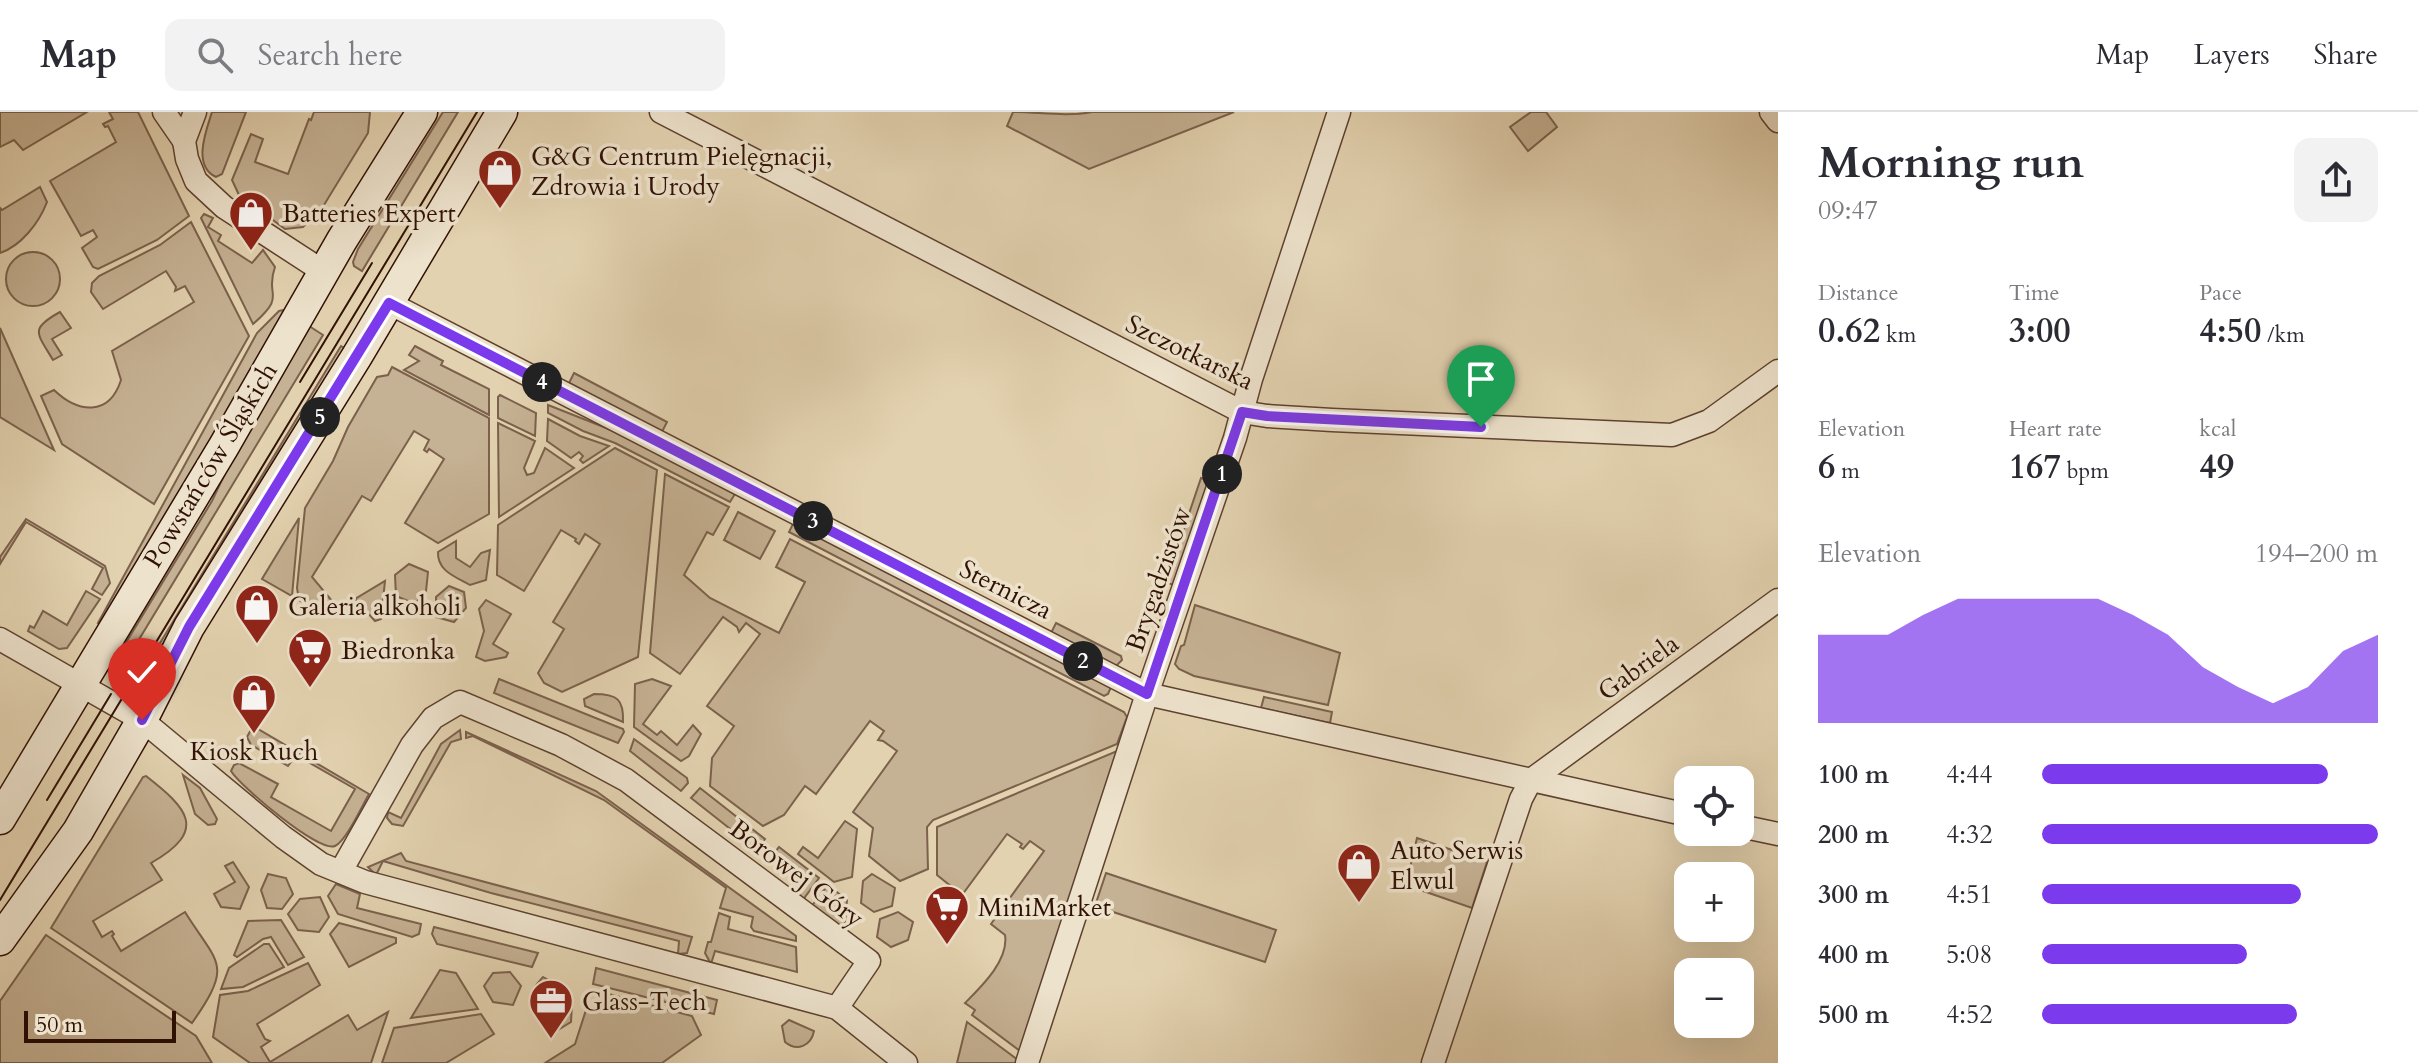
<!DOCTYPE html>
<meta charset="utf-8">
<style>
:root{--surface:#fff;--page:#f2f2f3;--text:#2b2b33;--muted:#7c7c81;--line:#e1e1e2;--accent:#7c3aed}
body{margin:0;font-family:Cardo,serif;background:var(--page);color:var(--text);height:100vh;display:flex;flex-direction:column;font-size:30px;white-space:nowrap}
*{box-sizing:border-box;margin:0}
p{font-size:26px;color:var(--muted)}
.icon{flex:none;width:44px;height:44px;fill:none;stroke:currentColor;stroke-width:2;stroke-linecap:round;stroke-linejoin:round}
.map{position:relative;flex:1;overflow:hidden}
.panel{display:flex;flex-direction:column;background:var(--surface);width:640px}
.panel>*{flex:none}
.buttons{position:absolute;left:1674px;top:654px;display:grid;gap:16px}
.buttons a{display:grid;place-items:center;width:80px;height:80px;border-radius:16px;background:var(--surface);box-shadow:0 8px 32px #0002;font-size:40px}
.scale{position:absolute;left:24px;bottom:20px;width:152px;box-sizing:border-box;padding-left:8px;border:4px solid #311104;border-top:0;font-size:22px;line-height:28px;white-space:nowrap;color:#311104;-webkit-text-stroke:6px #ede2cc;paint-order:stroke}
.pin{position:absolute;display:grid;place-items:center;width:68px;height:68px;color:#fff;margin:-82px -34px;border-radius:50% 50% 50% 0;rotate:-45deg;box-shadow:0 0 8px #0007}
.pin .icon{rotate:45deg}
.km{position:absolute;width:40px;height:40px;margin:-20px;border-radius:50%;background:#222;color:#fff;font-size:22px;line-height:40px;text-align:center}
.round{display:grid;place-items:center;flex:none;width:84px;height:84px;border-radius:16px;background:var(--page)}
.headline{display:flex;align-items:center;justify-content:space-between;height:136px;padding:0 40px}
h1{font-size:44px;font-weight:700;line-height:60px}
.metrics{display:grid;grid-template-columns:repeat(3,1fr);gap:12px;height:136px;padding:8px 40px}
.metrics div{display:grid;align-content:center}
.metrics b{font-size:34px;font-weight:700}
.metrics small{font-size:22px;font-weight:400}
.metrics p{font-size:22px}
.chart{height:224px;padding:16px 40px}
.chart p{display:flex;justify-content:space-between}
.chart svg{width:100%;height:144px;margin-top:8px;fill:var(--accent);opacity:.7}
ul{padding:0 40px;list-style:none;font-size:26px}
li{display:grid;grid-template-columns:128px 96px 1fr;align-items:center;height:60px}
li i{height:20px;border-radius:10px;background:var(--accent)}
header{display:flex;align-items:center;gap:48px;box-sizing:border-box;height:112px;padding:0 40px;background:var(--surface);border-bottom:2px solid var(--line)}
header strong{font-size:38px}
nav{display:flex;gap:44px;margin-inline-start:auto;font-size:28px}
.search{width:560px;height:72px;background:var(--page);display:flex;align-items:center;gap:20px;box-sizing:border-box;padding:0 28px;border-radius:16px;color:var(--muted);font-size:30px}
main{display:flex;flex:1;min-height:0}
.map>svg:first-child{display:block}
</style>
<header>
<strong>Map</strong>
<div class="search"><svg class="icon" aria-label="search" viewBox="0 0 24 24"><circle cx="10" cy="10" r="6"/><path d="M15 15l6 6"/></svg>Search here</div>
<nav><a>Map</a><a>Layers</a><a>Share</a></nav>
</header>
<main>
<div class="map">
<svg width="1778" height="951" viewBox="0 0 1778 951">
<rect width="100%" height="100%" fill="#e3d2b0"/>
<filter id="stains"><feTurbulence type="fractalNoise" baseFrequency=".0025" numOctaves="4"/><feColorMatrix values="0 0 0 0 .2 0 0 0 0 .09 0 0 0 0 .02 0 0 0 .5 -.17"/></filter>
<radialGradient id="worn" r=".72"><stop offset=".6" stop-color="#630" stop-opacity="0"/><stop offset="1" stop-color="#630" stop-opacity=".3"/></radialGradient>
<g fill="#c5b193" stroke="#7b614c" stroke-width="2">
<polygon points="0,0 87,0 23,38 14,28 0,35"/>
<polygon points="109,0 138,0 189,104 157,128 98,157 93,155 82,136 97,125 93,118 81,124 50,69 116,30 108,14 105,15 103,12 113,7"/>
<path d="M212 0H246L222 62 216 65C192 54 206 19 212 0Z"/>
<polygon points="314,0 370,0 368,21 324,93 303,115 285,117 239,83 232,68 251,22 263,27 255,50 288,62 309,7 311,8"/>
<polygon points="443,0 458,0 362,159 354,154 353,150 358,137"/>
<path d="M1013 0C1039 0 1066 5 1092 0H1234L1089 57 1007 14Z"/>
<polygon points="1531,0 1546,0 1557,15 1528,39 1510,15"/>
<path d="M40 75 47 90C39 111 21 134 0 141V96L2 98Z"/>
<path d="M204 102 213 106 208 115 221 123 218 129 252 151 263 138 275 155C264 185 288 182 253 212L201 106Z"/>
<path d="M191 110 249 224 154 392 62 332 41 284 54 278C78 301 109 305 121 268L112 239 194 190 185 174 175 179 176 175 166 159 103 197 91 180 92 171 99 164 160 133Z"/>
<circle cx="33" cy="167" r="27"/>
<polygon points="283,198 285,200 103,513 98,511 257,221 279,199"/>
<path d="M60 200 71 216 52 227 62 243 53 248C37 221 29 217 60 200Z"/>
<polygon points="306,212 323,223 132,539 124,534 212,389 249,311"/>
<polygon points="0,216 54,338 0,305"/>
<polygon points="341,234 348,238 159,554 149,549"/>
<polygon points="415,234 443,249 441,253 489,277 489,303 404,258 419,249 409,243"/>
<polygon points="392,255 489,306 489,402 438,431 405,411 444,347 429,337 427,340 424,338 429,328 414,319 371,389 362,384 312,465 332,489 316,497 299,488 297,476 305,396 333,349 348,315 377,265 388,263"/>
<polygon points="574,261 667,310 662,320 569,271"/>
<polygon points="500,283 536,301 535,324 498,306 498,285"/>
<polygon points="548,293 629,325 735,382 730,390 615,331 583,319 548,301"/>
<polygon points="548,307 580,324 609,334 583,351 580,348 583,344 579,340 571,346 547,329"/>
<polygon points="498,311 535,329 524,356 527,363 534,361 545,336 574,356 499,405"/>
<polygon points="615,336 657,358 638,545 562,580 544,571 538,561 564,517 553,510 600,432 585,422 579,432 575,429 576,427 561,418 524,479 497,463 498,413"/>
<polygon points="665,362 729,395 713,423 707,420 684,463 710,486 779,521 805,470 776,455 790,427 1124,600 1127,605 1117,632 933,708 927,715 928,757 900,769 869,744 873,716 853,700 897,639 883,629 878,628 884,619 870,609 816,682 805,674 784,703 763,714 710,674 712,646 734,614 707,594 760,522 746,511 739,520 737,515 723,505 680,562 650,541"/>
<polygon points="1201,366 1210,369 1173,473 1166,470"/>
<polygon points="738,400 775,419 760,447 724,428"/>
<polygon points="299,406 292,484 262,467"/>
<polygon points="26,407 105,454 110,471 102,483 92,477 103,456 26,410 0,452 0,445"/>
<polygon points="793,412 1111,575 1108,582 1104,584 789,420"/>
<path d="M456 429V446L470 455 481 441 490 438 486 468 470 473C456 465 437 459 438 440Z"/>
<polygon points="409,452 428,460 426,479 415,492 396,484 395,463"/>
<polygon points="385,469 381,507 375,509 355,487"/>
<polygon points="449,474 464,480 466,496 454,510 436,505 436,485"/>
<polygon points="86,479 100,487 67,536 59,537 28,519 30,514 34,516 43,499 67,513"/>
<polygon points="486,488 511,502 493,532 508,541 506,545 485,549 476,545 484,519 479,497"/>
<polygon points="1195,493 1340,541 1328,593 1194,564 1179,557 1175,552 1181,534 1184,533"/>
<polygon points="1056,511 1121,544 1122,548 1116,554 1051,521"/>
<polygon points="499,567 623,617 624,620 618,631 494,581"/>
<polygon points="652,567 671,574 643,612 657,623 661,619 677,633 693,613 701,622 689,644 681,649 634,615 635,572"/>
<path d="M594 582C617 582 624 587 623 610L585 594 584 587Z"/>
<polygon points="1264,585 1332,600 1330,611 1261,596"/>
<path d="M253 614 369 682C362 694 346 729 335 734 319 741 240 674 231 659L234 653 239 651 278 672 271 685 331 719 355 677 296 643 288 654 251 633 247 625Z"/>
<polygon points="460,618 461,627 451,630 403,714 392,712 387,706 388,700 401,706 441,632"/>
<polygon points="466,620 596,679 796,824 796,829 754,819 751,815 753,805 720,796 726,776 604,688 473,624 466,626"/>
<polygon points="634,627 687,666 688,671 681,679 630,639"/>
<path d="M1117 639 1120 640 1020 939 972 903 975 898 965 891C982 874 1009 848 1005 823L991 812 1044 739 1030 729 1023 737 1020 735 1022 732 1007 722 962 783 937 763V715Z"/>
<polygon points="183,663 200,676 217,707 215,712 208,713 195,702"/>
<path d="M146 664C187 696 209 718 151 751L162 768 93 809 102 825 112 819 114 822 112 824 121 839 185 800C218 853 234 851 192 911L51 816 143 665Z"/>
<polygon points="700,676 765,727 757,738 691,686"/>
<polygon points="845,709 857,717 852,765 834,770 798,742 803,735 818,746"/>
<polygon points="1417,726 1487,750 1472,796 1406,773"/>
<polygon points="779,735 819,766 802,789 789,778 797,768 770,747"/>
<polygon points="401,741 406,749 692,825 687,841 678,842 679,829 491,781 383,749 376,763 368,755"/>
<polygon points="233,750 249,775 240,797 221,795 214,782 235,770 225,754"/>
<polygon points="1106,761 1276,818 1265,850 1095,794"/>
<polygon points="268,762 286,766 293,782 282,797 267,796 261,778"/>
<polygon points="872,762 895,776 892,794 874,800 861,791 863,769"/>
<polygon points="336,772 360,782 357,796 421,812 419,822 412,825 338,802 328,784"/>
<polygon points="828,773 847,788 844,820 811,795"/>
<polygon points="320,785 329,805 319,820 298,818 288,802 300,787"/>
<polygon points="898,800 913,810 908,828 891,835 877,825 880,807"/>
<polygon points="719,801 730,805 728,817 796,835 797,860 715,839 711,852 705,841 708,830 711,830"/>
<polygon points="281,808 304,845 288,853 271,825 263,827 237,845 234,843 248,809"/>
<polygon points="339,811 396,826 396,831 349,855 330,822"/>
<polygon points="434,815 538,841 532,855 437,832 432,822"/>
<polygon points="46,823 196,924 212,951 0,951 0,889"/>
<polygon points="264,832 269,832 284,855 243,875 221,877 229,856"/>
<polygon points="308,851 320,873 257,912 265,927 270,929 261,935 270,950 348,903 357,918 388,900 371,951 250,951 213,925 220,883 248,879"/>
<polygon points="596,856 717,888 714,902 593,872"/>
<polygon points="440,858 456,861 478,897 411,906"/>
<polygon points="510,860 521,874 513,893 493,890 484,874 493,861"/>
<polygon points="543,865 559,874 572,890 571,910 556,919 552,912 557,909 536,873"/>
<polygon points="605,881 692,904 701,923 662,951 545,951 575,932 586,898"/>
<polygon points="481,902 494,922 446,951 382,951 394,916"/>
<path d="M789 908 814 919C811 934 797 940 785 930L782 914Z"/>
<polygon points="967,910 1018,948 1017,951 957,951"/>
</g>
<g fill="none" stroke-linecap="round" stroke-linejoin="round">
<g stroke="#5e412f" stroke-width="25">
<g id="minor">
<polyline points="164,0 184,29"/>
<polyline points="195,0 184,29 187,47 196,69 224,95 324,160"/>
<polyline points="661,0 1242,300 1267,304 1332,308 1672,323 1709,309 1778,259"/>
<polyline points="1771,0 1778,9"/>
<polyline points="389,191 1147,582 1688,703"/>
<polyline points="0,527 142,608 283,725 321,752 365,770 837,896 906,951"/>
<polyline points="1740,714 1778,722"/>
<polyline points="341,759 412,633 433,606 460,590 561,633 626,668 869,849 837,896"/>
<polyline points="1027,951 1147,582 1235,326 1251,267 1339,0"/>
<polyline points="1433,951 1521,687 1531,668 1778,488"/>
</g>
</g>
<g stroke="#311104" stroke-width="33">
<g id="secondary">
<polyline points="0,707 224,334 342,128 422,0"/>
<polyline points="0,828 78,719 142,608 189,515 357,244 502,0"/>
</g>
</g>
<use href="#minor" stroke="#ede2cc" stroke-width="22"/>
<use href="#secondary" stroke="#ede2cc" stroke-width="30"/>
<g stroke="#311104" stroke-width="2">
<polyline points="300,270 372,151"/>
<polyline points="47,688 111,582"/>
<polyline points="0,788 477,0"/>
</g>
</g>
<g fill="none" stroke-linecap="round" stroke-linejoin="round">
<g stroke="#fff" stroke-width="16">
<polyline id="route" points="142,608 189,515 389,191 1147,582 1242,300 1267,304 1481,315"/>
</g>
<use href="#route" stroke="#7c3aed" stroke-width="10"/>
</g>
<defs>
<g id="shop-pin" transform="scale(2.3)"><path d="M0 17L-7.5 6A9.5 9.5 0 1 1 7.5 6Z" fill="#8f2418" stroke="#ede2cc"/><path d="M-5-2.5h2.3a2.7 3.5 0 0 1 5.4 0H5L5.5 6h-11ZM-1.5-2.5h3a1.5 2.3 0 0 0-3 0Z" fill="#fff"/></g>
<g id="supermarket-pin" transform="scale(2.3)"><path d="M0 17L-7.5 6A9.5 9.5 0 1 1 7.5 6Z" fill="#8f2418" stroke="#ede2cc"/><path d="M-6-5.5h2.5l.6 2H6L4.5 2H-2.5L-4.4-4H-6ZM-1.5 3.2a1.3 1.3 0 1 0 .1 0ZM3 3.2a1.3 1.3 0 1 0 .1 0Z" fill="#fff"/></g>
<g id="office-pin" transform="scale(2.3)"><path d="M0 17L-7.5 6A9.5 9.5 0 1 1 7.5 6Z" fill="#8f2418" stroke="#ede2cc"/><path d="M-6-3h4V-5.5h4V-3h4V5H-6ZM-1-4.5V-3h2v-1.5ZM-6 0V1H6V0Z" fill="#fff"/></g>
</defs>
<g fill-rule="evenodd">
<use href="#shop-pin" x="500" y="59"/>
<use href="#shop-pin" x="251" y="101"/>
<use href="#shop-pin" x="257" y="494"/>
<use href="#supermarket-pin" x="310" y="538"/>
<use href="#shop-pin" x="254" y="584"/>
<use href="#shop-pin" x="1359" y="753"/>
<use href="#supermarket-pin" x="947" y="795"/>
<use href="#office-pin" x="551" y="889"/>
</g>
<g text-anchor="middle" stroke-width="7" stroke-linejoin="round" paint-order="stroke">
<g font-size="26" fill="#311104" stroke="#ede2cc" text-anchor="start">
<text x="531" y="53">G&amp;G Centrum Pielęgnacji,<tspan x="531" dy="30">Zdrowia i Urody</tspan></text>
<text x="282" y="110">Batteries Expert</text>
<text x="288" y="503">Galeria alkoholi</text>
<text x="341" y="547">Biedronka</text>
<text x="254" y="648" text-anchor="middle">Kiosk Ruch</text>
<text x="1390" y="747">Auto Serwis<tspan x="1390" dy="30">Elwul</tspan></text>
<text x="978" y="804">MiniMarket</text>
<text x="582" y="898">Glass-Tech</text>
</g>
<g font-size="26" fill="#311104" stroke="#ede2cc">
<text transform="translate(1190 240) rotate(26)" y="9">Szczotkarska</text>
<text transform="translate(210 353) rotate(-59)" y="9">Powstańców Śląskich</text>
<text transform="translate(1158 467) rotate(-71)" y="9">Brygadzistów</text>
<text transform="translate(1006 477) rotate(27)" y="9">Sternicza</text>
<text transform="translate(1638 555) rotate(-36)" y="9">Gabriela</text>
<text transform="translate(797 761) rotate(37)" y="9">Borowej Góry</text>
</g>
</g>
<rect width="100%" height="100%" filter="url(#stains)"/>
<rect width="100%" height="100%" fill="url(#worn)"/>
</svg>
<div class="buttons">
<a><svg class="icon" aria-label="locate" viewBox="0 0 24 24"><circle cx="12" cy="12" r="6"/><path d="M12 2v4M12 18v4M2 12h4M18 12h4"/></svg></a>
<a>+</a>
<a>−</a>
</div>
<div class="scale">50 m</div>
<div class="pin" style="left:1481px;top:315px;background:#1e9e55"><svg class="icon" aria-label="arrive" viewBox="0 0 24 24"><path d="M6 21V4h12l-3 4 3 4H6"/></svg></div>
<div class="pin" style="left:142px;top:608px;background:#d93025"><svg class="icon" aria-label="check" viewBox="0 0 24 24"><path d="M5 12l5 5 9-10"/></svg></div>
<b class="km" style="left:1222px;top:362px">1</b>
<b class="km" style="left:1083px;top:549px">2</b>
<b class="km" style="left:813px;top:409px">3</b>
<b class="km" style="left:542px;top:270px">4</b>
<b class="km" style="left:320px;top:305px">5</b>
</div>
<section class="panel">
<div class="headline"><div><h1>Morning run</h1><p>09:47</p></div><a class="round"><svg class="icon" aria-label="share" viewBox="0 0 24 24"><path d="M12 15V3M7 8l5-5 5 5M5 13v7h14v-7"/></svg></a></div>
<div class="metrics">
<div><p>Distance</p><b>0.62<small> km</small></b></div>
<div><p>Time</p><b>3:00</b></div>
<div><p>Pace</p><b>4:50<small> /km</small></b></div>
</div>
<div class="metrics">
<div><p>Elevation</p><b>6<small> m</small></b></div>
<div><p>Heart rate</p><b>167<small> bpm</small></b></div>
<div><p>kcal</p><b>49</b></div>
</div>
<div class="chart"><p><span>Elevation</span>194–200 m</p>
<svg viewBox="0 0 160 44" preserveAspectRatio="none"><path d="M0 44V17L10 17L20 17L30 11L40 6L50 6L60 6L70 6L80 6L90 11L100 17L110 27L120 33L130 38L140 33L150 22L160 17V44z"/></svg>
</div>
<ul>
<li><b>100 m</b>4:44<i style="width:85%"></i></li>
<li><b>200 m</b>4:32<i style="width:100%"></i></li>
<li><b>300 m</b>4:51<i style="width:77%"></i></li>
<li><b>400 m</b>5:08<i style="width:61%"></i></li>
<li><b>500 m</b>4:52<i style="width:76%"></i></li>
</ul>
</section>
</main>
